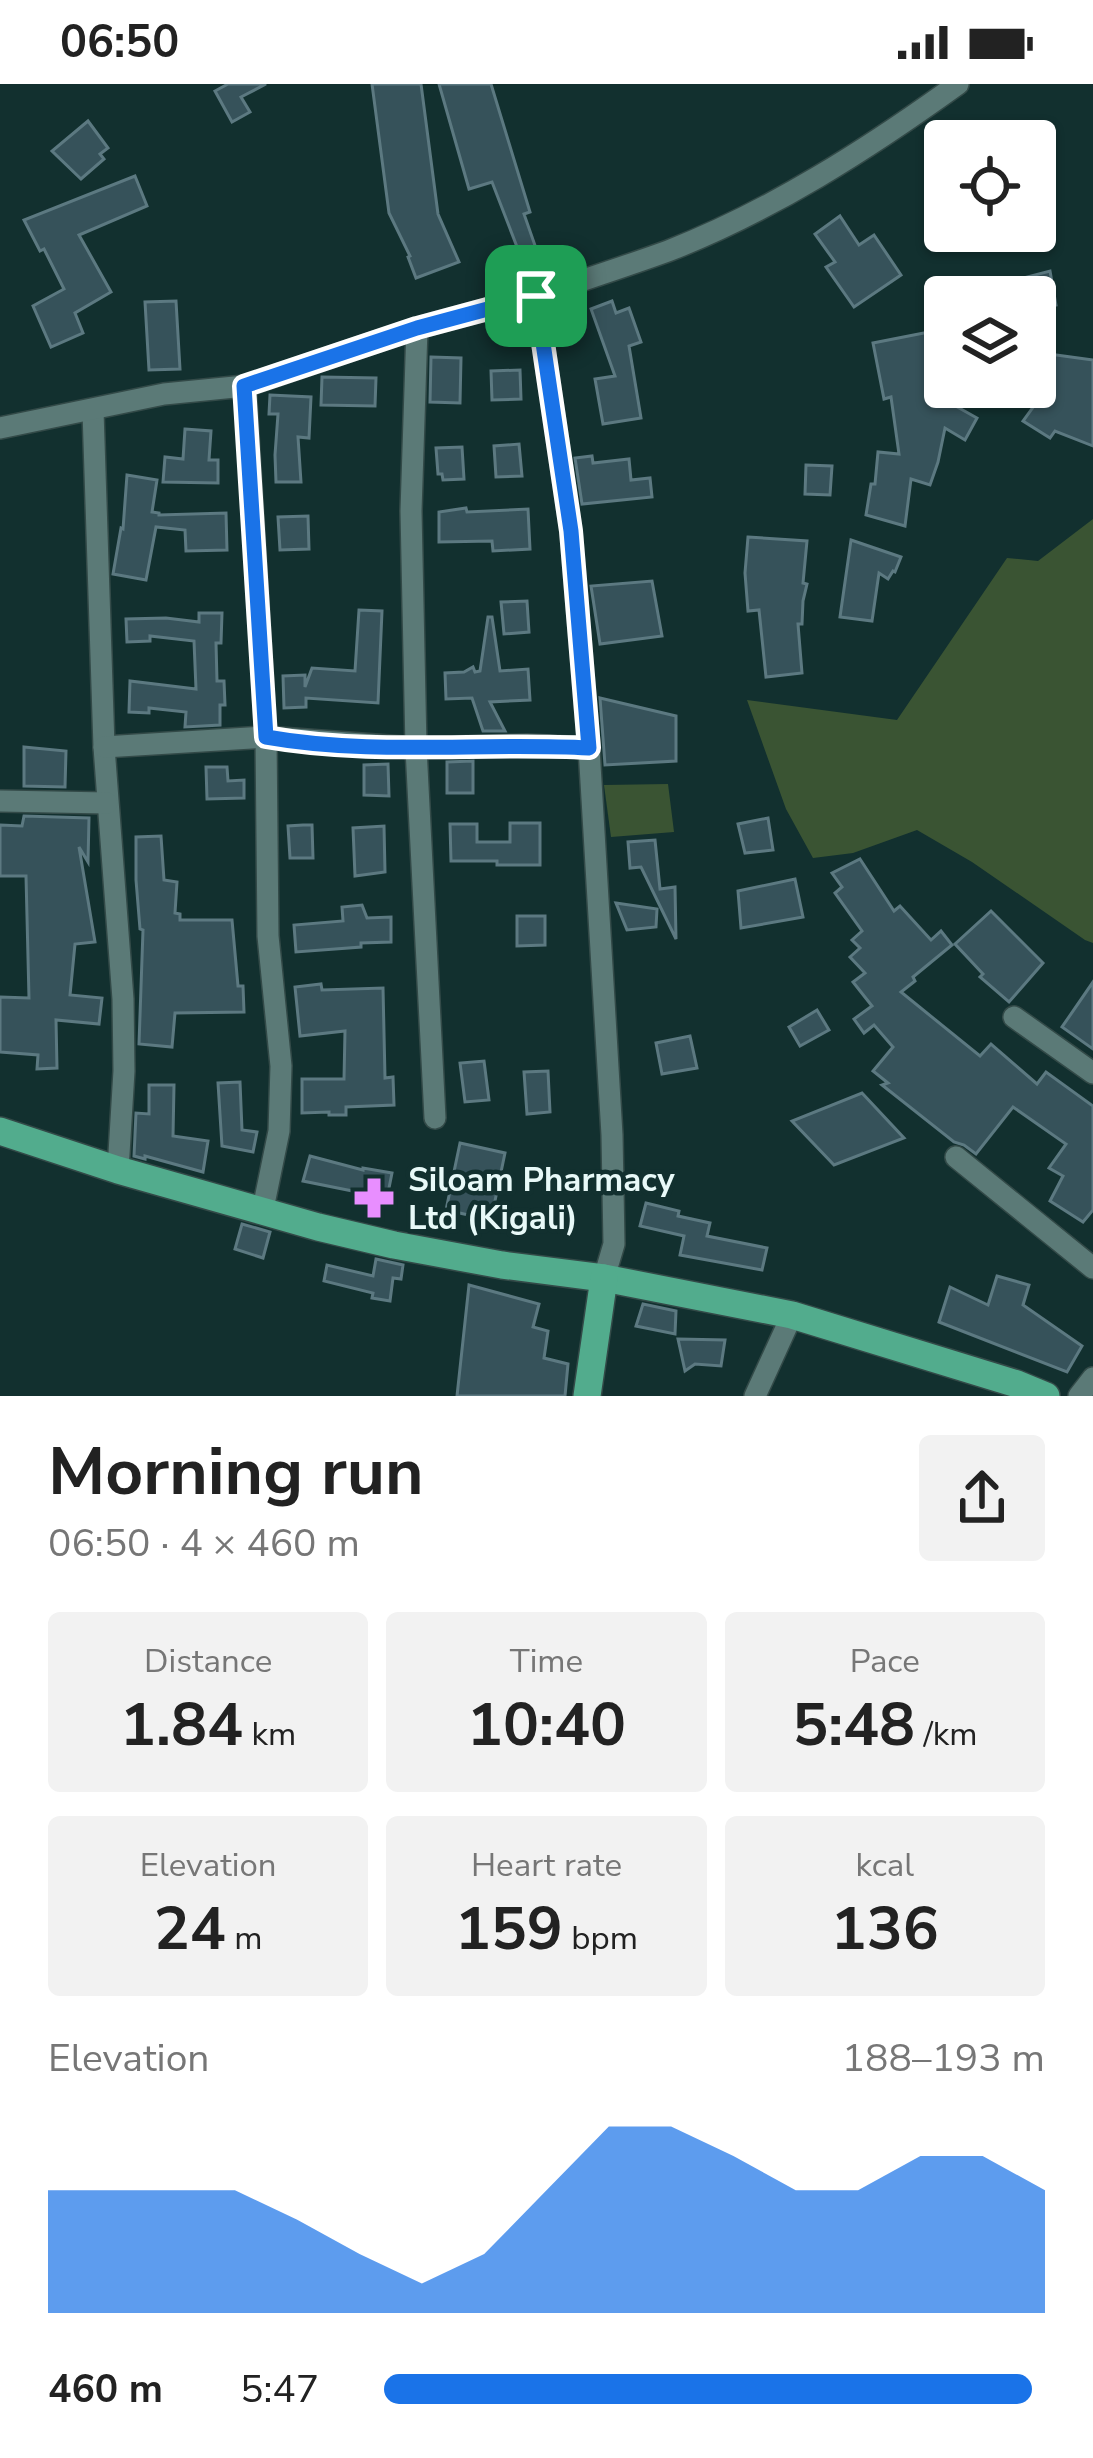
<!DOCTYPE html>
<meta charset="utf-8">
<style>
:root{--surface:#fff;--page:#f2f2f2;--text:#222;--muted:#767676;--accent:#1a73e8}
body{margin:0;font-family:"Nunito Sans",sans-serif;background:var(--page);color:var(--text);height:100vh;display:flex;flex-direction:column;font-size:45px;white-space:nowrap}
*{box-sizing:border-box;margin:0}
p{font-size:39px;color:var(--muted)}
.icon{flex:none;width:66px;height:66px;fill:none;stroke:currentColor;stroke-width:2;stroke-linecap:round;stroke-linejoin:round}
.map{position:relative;height:1312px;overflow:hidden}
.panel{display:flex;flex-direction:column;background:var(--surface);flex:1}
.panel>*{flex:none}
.tools{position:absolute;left:924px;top:36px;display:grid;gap:24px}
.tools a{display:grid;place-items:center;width:132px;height:132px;border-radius:12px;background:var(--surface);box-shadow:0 3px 9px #0004;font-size:60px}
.pin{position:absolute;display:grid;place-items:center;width:102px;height:102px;color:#fff;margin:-51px;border-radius:24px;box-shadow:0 6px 18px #0006}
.round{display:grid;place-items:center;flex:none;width:126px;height:126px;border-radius:12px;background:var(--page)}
.head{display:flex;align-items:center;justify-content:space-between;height:204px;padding:0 48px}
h1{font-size:66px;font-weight:700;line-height:90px}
.figures{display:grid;grid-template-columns:repeat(3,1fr);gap:18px;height:204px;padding:12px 48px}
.figures div{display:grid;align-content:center;border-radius:12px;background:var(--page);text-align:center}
.figures b{font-size:60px;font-weight:700}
.figures small{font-size:33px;font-weight:400}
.figures p{font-size:33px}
.chart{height:336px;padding:24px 48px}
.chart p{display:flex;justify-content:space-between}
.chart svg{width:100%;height:216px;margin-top:12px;fill:var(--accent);opacity:.7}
ul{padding:0 48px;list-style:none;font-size:39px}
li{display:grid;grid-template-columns:192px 144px 1fr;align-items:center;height:90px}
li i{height:30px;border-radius:15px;background:var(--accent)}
.status{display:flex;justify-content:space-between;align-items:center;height:84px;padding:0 60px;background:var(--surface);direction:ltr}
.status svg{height:33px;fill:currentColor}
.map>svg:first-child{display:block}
</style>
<div class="status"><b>06:50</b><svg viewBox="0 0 49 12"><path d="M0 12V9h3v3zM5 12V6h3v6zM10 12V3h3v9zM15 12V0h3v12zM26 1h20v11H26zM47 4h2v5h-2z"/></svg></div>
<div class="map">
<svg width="1093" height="1312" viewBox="0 0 1093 1312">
<rect width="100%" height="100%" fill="#12302f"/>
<g fill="#3a5433">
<polygon points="1093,435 1093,859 1085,856 972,778 917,746 853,769 813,774 786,725 747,616 897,636 1007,474 1038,477"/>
<polygon points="668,700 674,748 611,753 604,701"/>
</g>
<g fill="#36525a" stroke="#5c7981" stroke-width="3">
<polygon points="228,0 266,0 241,13 250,28 232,38 215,7"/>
<polygon points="372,0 421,0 438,130 459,178 416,194 408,173 410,172 389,129"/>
<polygon points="439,0 491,0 530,128 524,130 546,193 511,203 507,187 524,181 492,98 469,105"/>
<polygon points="88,37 108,64 100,70 104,75 81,95 52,67"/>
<polygon points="135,92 147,122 79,151 111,208 75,229 83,249 51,263 33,222 64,205 44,165 40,167 24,136"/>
<polygon points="840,132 859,161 874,151 901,191 854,223 826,183 835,178 815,150"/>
<polygon points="1050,187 1056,221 1036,225 1035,213 1032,213 1027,193"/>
<polygon points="176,217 180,285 149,286 145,218"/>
<polygon points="612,217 616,229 629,224 641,258 629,262 641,334 603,340 595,295 615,292 591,225"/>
<polygon points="939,246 945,277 945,316 977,334 965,356 945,344 938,378 930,401 911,395 905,442 866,431 871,400 875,400 878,368 899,370 891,313 884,315 873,259"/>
<polygon points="1049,270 1093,276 1093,362 1055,347 1050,354 1023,337 1042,311 1035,310 1035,277 1048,278"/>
<polygon points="431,273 461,274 460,319 430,318"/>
<polygon points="520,286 521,315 492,316 491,287"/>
<polygon points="322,293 376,294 375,322 321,321"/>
<polygon points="270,311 311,313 309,354 298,353 301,398 276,398 275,371 278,330 269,330"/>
<polygon points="185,345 211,347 209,376 218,376 218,399 163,398 165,373 183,375"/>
<polygon points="519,360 522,392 496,393 494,362"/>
<polygon points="462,363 464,395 443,396 442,390 438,390 436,364"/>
<polygon points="592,372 593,379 629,375 631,396 650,394 652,413 582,420 575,374"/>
<polygon points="806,381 832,382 830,411 805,410"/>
<polygon points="127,391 157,396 152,428 159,429 159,431 226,429 227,466 186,467 185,446 156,443 146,496 113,490 121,444 123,445"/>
<polygon points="466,424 467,428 528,425 530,465 493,467 492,457 439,458 439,428"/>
<polygon points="308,432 309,465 280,466 278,433"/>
<polygon points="748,453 807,457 803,499 807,500 803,517 802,540 798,540 802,589 766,593 759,526 748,527 745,489"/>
<polygon points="851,456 901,473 895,488 893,487 888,495 879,489 872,537 840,533"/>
<polygon points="652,497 662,552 600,560 591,502"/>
<polygon points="527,517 529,548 504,550 501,518"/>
<polygon points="359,526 382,527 378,619 306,614 306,623 284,624 283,592 305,591 305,603 312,584 355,587"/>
<polygon points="199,529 222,529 221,559 216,559 217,597 224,597 225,621 220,621 220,641 185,643 186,628 149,624 149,629 129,628 130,597 196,605 194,557 150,552 150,557 127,558 126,535 166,534 199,538"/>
<polygon points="488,533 492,533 500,587 528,585 530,616 490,618 505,647 483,647 472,614 446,615 445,589 464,588 473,583 475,588 480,587"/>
<polygon points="600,614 676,632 676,677 605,681"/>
<polygon points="24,663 66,667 65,703 24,702"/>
<polygon points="473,677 473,709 447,709 447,678"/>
<polygon points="388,680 389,712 364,711 364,681"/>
<polygon points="206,683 227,683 228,697 244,696 244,714 207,715"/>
<polygon points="24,732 89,734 88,778 79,763 95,858 75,860 70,911 102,914 99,940 56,936 57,984 37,985 38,971 0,968 0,913 29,914 26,792 0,792 0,741 22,742"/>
<polygon points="768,734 773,766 745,769 738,740"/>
<polygon points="510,739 540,739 540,781 497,781 497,777 451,777 450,740 477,740 477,758 510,758"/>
<polygon points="303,741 312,741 313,774 290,774 288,742"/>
<polygon points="384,742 385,788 355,792 353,744"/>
<polygon points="161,752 164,796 177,798 175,829 180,830 180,836 232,836 238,902 243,902 244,928 175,929 172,963 139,960 143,846 140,845 136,796 136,753"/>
<polygon points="655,756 660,805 675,803 676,855 641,783 630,784 628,758"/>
<polygon points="860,775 894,827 900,822 931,856 941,847 952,861 913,893 915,897 901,908 980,972 991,960 1037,1000 1046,988 1093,1022 1093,1126 1083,1138 1050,1117 1063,1092 1049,1084 1066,1060 1013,1023 976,1070 964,1061 954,1058 882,1001 888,999 873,987 893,963 874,941 864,949 854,935 872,922 853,898 865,889 850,873 860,864 852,856 862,847 835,809 842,803 832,789"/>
<polygon points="795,795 803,833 741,844 738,807"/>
<polygon points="616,819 657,825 656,843 627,846"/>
<polygon points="362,821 367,834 391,833 391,858 361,859 361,863 296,868 294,841 343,837 342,823"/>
<polygon points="991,827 1043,879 1009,918 980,893 983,890 955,860"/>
<polygon points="517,832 545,832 545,861 517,862"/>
<polygon points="1093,898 1093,965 1062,943"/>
<polygon points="321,900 322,906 383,904 385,994 393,993 394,1021 346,1023 346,1031 329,1031 329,1028 302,1029 302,995 344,995 345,947 300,952 295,903"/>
<polygon points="817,926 829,946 800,962 789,943"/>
<polygon points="690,952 697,984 662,990 656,959"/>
<polygon points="484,977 489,1016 465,1018 460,979"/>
<polygon points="548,987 550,1028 527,1030 524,988"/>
<polygon points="240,998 242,1046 257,1048 253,1068 222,1062 218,999"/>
<polygon points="149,1001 174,1001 173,1052 208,1057 203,1088 145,1072 145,1075 134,1072 136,1029 149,1030"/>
<polygon points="862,1009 904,1054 834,1081 792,1037"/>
<polygon points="460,1059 505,1069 491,1136 446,1126"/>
<polygon points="310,1072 363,1086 363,1084 392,1089 387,1114 303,1097"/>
<polygon points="646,1119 679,1127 678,1132 710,1139 707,1152 767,1164 762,1186 680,1171 684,1152 640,1142"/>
<polygon points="242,1140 270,1148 263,1174 235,1165"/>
<polygon points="376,1175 403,1181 401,1195 393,1194 390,1217 372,1214 373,1209 324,1197 327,1181 373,1192"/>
<polygon points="997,1192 1029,1201 1023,1221 1082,1262 1067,1288 939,1238 950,1203 988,1221"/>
<polygon points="469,1201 539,1220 533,1243 548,1247 544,1274 568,1280 565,1312 457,1312"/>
<polygon points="643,1220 676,1227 675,1250 636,1242"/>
<polygon points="678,1255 725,1256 721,1282 695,1280 685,1287"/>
</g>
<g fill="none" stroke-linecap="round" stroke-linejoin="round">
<g stroke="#334a48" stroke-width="24">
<g id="minor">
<polyline points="417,244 411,427 416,664 435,1034"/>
<polyline points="245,302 266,653 268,852 281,982 279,1047 263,1125"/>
<polyline points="93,327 104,663 123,915 124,987 118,1086"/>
<polyline points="0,344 164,310 245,302 417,244 536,212"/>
<polyline points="104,663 266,653 416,664 527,661 589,664"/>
<polyline points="0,717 107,719"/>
<polyline points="1014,933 1093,989"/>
<polyline points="956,1073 1093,1184"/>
<path d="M604 1194 614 1160 612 1051 589 664 571 447 536 212C580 197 624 183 668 167 771 127 868 65 958 0"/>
<polyline points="755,1312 792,1231"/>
<polyline points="1079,1312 1093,1294"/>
</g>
</g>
<g stroke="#334a48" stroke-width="30">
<g id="major">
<polyline points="0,1047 118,1086 318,1143 394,1161 502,1181 604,1194 792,1231 1017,1300 1046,1312"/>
<polyline points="587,1312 604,1194"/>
</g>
</g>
<use href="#minor" stroke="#5b7a77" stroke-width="21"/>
<use href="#major" stroke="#52ac8d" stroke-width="27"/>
</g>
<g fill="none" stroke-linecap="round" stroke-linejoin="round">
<g stroke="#fff" stroke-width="24">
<path id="route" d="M536 212 571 447 589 664C482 658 373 672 266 653L244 302 417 244Z"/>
</g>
<use href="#route" stroke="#1a73e8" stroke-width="15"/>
</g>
<defs>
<g id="pharmacy-bare" transform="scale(3.24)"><path d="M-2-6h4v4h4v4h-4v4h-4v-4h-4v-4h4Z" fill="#e88eff" stroke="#12302f" stroke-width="2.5" paint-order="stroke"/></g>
</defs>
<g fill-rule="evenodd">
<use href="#pharmacy-bare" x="374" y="1114"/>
</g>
<g text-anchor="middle" stroke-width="9" stroke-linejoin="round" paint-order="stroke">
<g font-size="33" font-weight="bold" fill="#e8f9f8" stroke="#12302f" text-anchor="start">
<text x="408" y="1107">Siloam Pharmacy<tspan x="408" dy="38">Ltd (Kigali)</tspan></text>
</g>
</g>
</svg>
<div class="tools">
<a><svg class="icon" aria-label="locate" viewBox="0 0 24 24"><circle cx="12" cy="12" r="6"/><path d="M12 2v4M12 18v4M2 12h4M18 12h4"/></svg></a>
<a><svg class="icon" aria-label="layers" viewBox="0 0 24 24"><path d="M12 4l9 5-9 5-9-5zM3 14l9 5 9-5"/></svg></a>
</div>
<div class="pin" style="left:536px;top:212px;background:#1e9e55"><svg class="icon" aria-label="arrive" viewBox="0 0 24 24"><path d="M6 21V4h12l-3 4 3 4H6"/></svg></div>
</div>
<section class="panel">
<div class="head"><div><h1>Morning run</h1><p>06:50 · 4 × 460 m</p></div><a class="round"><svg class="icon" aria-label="share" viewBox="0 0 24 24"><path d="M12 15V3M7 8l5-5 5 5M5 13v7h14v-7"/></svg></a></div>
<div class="figures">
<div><p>Distance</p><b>1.84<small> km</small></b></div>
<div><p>Time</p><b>10:40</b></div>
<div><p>Pace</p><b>5:48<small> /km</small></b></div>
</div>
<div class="figures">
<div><p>Elevation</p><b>24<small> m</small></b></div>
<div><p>Heart rate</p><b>159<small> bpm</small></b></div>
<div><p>kcal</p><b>136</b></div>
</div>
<div class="chart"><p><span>Elevation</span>188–193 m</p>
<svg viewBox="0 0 160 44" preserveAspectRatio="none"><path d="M0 44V19L10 19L20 19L30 19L40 25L50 32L60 38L70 32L80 19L90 6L100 6L110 12L120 19L130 19L140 12L150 12L160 19V44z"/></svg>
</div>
<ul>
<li><b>460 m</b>5:47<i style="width:98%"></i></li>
</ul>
</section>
